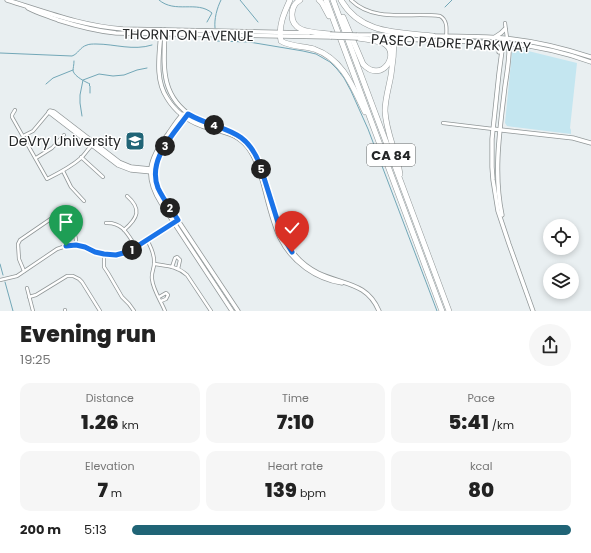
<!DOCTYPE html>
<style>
:root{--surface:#fff;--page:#f6f6f6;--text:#222;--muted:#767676;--accent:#206476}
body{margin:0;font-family:Poppins,sans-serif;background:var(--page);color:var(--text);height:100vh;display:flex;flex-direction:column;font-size:15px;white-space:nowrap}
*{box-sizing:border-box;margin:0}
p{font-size:13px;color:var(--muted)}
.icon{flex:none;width:22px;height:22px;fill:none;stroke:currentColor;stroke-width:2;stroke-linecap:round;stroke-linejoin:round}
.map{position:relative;height:311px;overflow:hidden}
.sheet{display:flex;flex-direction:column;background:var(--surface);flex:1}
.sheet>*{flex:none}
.controls{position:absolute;left:543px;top:219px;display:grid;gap:8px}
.controls a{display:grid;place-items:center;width:36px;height:36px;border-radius:50%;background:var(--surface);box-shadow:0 2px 6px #0003;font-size:20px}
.pin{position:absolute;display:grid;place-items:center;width:34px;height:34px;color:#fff;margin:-41px -17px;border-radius:50% 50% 50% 0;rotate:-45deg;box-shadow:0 0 4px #0007}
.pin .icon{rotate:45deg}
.km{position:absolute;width:20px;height:20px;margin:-10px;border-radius:50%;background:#222;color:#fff;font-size:11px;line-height:20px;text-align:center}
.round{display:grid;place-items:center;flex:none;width:42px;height:42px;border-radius:21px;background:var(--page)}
.headline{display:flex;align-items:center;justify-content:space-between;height:68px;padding:0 20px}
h1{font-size:22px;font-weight:800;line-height:30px}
.stats{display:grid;grid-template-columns:repeat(3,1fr);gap:6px;height:68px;padding:4px 20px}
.stats div{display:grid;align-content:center;border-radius:10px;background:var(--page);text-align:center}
.stats b{font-size:20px;font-weight:800}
.stats small{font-size:11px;font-weight:400}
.stats p{font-size:11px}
ul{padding:0 20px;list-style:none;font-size:13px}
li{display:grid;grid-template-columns:64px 48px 1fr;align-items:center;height:30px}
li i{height:10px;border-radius:5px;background:var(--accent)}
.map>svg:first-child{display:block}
</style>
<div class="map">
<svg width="591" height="311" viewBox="0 0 591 311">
<rect width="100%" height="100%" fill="#e9eff1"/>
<polygon fill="#c4e6f0" points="516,48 577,63 570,128 571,130 571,134 507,126 505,123 512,52"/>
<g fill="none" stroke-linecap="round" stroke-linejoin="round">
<g stroke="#72a7b7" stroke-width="1">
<path d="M159 0C175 14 197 0 212 13L207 22"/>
<polyline points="240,0 258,22"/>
<polyline points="445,7 452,0"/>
<path d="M215 28C214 19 217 8 221 0"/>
<polyline points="215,39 216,41 249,42 303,51 316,54 330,62 337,69 344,78 351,91 368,129 437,311"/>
<path d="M0 53 72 56C78 54 80 47 87 45 89 44 93 44 96 44 115 44 133 51 152 45"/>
<path d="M74 61C74 65 73 68 73 71 75 77 86 82 90 84L89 85 90 86V93"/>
<polyline points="46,84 53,78 73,70"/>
<polyline points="82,116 80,103 80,95 83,80 99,74 113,76 124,75 137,70 147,68"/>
<polyline points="0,264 3,275"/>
<polyline points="5,282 13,311"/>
</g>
<g stroke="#919798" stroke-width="4">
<g id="street">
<path d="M351 0C374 23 411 12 440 16 449 21 446 32 446 41"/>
<polyline points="505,23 507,38"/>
<path d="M15 110 12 115V117L47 179C59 173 71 167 81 158 85 154 88 149 92 145"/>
<polyline points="443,123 493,129"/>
<polyline points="23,136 33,131 49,112"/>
<polyline points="81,157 103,177"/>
<polyline points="36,158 52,148 64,135"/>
<polyline points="63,171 71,187 84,201"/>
<path d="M106 223C123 222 128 235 136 247"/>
<path d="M124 230C138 218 142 209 127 196"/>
<path d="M147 240C151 247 155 255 154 264 154 269 151 273 152 279 153 290 161 301 165 311"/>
<polyline points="104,254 104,267 108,273 122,297 129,304 134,311"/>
<path d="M154 264C167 266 177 266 187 275L211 311"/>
<polyline points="172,267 175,258 177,257 180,260 178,269"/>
<path d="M24 271 19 259 18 244 20 240 55 216C68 223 77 229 76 245"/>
<polyline points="0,280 17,276 57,249 66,246 76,245 85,247 104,254 116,255 127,252 136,247 178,220"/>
<polyline points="27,288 33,311"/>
<polyline points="29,297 36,295 67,276 73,276 79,279 82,282 100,311"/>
<polyline points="159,297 166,293 168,295 166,299 161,301"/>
<polyline points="65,311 65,310"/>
</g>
</g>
<g stroke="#919798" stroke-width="5">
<g id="secondary">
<path d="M7 0C46 12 82 26 123 29L309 33"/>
<path d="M28 8C37 13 48 16 58 20 77 26 96 31 116 33L331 37"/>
<path d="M161 30C160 52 154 78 167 98 175 111 188 121 202 126 221 132 239 132 251 152 257 161 260 173 263 183 268 201 272 221 280 238 292 262 316 279 342 283"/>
<path d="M165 30C164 65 159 95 193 117 224 131 247 129 260 165L280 229C287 248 300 264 318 273 343 285 367 282 379 311"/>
<polyline points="357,35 403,35"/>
<path d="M432 36C459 36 486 36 512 39 539 42 566 49 591 57"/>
<polyline points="495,37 501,33 505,29"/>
<path d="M371 38 506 43C535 46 564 52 591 62"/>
<polyline points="507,38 503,43 499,73 492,139 492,167 493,180 498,211 509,244 533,311"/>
<path d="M491 45C496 45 500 47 499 52"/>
<polyline points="50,111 54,112 119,162 131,167 151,169"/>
<polyline points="49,112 118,165 131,170 152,172"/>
<path d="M183 114C177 120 173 127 168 134 149 159 144 176 161 203L232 311"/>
<path d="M186 116C165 145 143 165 165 201L238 311"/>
<polyline points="493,129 564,137 573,138 591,143"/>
<path d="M502 215C493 172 500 129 505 86 507 72 510 57 509 43"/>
</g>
</g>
<g stroke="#919798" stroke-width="6">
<g id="highway">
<path d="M290 0C284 13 278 26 281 41 291 47 304 46 314 49 343 59 353 87 365 112"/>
<path d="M300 0C295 3 292 8 292 14 291 34 316 32 330 34"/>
<polyline points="319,0 322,3 329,16"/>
<polyline points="326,0 442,311"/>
<polyline points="333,0 449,311"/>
<path d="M341 0C361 35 399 32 433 36"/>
<path d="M343 17 363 64C382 85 402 52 383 43 375 40 366 39 358 38"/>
<path d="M394 35V38C394 51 393 63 391 75 389 87 385 99 385 111 386 133 397 153 400 174"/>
</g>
</g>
<use href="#street" stroke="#fff" stroke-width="2.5"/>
<use href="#secondary" stroke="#fff" stroke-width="3.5"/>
<use href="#highway" stroke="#fff" stroke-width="5"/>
<g stroke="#919798" stroke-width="5" stroke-linecap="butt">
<g id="secondary-bridge">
<polyline points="330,34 357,35"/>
<polyline points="331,37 358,38"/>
</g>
</g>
<use href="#secondary-bridge" stroke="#fff" stroke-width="3.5"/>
</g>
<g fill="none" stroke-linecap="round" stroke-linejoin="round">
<g stroke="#fff" stroke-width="8">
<path id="route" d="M66 246 76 245 85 247 95 252 104 254 116 255 127 252 136 247 178 220C171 209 163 199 158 188 147 160 173 135 188 114 219 132 245 125 260 165L280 229 283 237 292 252"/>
</g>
<use href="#route" stroke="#1a73e8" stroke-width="5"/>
</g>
<defs>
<g id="university-square" transform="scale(1)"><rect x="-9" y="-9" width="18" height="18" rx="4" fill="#206476" stroke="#fff"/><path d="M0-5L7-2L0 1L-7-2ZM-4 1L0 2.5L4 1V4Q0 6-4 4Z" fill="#fff"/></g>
</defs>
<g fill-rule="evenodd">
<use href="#university-square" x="135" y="141"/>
</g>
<g text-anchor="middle" stroke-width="3" stroke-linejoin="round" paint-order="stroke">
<rect fill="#fff" stroke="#666868" stroke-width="1" x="367" y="144" width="48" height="22" rx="3"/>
<g font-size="13" font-weight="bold" fill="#252728">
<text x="391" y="160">CA 84</text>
</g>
<g font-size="14" fill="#252728" stroke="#fff">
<text transform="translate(188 35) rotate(1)" y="5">THORNTON AVENUE</text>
<text transform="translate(451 43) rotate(3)" y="5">PASEO PADRE PARKWAY</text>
</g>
<g font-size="14" fill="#252728" stroke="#fff" text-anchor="end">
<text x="121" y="146">DeVry University</text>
</g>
</g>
</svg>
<div class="controls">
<a><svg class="icon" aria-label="locate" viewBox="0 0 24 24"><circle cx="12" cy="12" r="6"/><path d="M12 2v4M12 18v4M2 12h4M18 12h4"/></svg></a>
<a><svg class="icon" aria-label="layers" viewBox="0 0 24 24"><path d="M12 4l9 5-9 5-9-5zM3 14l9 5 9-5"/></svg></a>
</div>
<div class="pin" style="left:66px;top:246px;background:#1e9e55"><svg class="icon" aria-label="arrive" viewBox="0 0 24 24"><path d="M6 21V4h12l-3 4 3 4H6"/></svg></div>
<div class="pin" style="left:292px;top:252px;background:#d93025"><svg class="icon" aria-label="check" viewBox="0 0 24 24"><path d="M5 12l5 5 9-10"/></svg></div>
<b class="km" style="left:132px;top:250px">1</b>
<b class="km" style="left:170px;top:208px">2</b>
<b class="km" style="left:165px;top:146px">3</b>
<b class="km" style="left:214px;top:125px">4</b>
<b class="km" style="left:261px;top:169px">5</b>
</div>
<section class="sheet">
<div class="headline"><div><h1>Evening run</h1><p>19:25</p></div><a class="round"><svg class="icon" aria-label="share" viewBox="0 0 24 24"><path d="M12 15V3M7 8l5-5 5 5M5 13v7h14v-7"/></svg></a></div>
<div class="stats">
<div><p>Distance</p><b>1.26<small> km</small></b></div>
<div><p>Time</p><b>7:10</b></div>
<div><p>Pace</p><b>5:41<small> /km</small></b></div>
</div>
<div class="stats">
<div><p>Elevation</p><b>7<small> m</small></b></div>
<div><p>Heart rate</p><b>139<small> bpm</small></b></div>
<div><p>kcal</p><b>80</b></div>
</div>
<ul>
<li><b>200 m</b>5:13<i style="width:100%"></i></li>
</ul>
</section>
